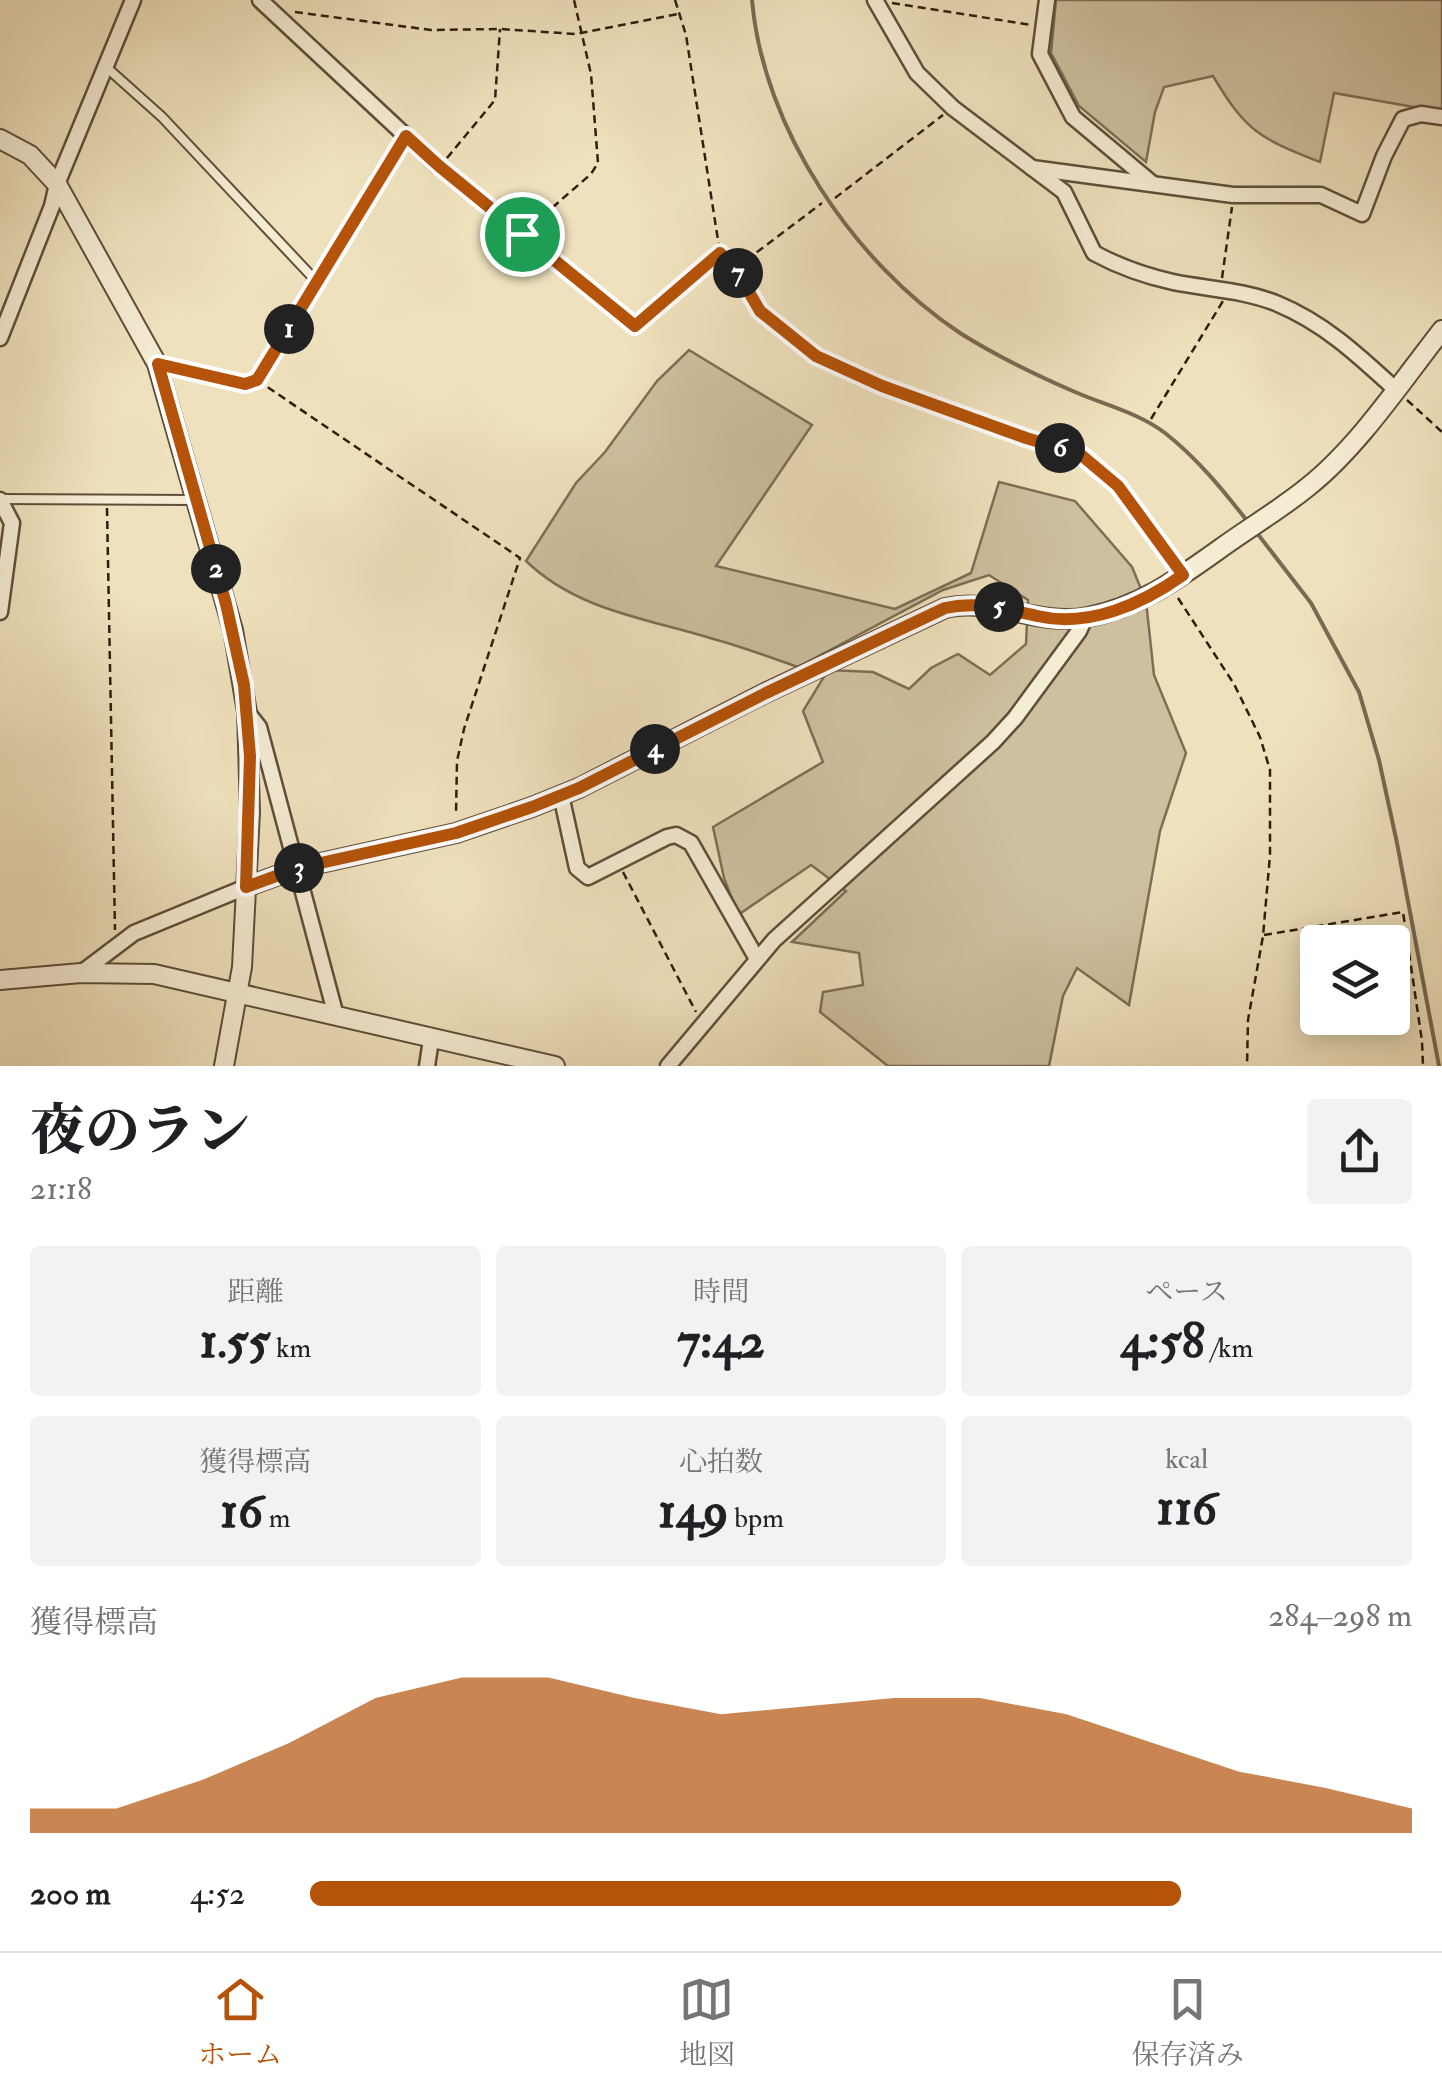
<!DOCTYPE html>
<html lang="ja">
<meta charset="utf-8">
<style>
:root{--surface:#fff;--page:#f2f2f2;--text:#202124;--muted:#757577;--line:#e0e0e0;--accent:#b45309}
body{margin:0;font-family:"IM FELL Double Pica","Noto Serif JP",serif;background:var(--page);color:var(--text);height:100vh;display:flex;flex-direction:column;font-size:38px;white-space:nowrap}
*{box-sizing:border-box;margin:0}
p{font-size:32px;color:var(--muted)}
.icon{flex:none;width:55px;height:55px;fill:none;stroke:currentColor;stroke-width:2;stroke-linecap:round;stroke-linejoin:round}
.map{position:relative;height:1066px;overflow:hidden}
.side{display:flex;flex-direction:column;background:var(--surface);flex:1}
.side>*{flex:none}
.tools{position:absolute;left:1300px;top:925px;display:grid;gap:20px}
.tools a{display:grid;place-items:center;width:110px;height:110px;border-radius:10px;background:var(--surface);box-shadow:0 5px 25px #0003;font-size:50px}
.pin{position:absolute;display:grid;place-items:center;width:85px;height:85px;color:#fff;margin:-42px;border:5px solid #fff;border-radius:50%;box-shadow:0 2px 10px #0007}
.km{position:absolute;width:50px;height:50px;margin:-25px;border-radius:50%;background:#222;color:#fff;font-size:28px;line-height:50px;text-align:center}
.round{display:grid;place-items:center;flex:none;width:105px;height:105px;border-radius:10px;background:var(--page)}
.head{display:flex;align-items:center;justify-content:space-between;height:170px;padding:0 30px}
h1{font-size:55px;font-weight:800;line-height:75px}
.figures{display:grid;grid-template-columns:repeat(3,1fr);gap:15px;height:170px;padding:10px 30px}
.figures div{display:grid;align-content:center;border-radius:10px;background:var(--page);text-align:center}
.figures b{font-size:50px;font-weight:800}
.figures small{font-size:28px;font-weight:400}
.figures p{font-size:28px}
.chart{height:280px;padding:20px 30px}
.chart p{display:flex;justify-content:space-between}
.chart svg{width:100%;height:180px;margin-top:10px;fill:var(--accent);opacity:.7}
ul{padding:0 30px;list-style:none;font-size:32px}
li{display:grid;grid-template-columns:160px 120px 1fr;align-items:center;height:75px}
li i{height:25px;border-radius:12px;background:var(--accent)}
.tabs{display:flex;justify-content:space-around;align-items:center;height:140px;border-top:2px solid var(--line);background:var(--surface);font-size:28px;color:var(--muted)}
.tabs a{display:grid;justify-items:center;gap:5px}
.tabs .active{color:var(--accent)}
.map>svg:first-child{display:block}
</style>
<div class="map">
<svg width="1442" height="1066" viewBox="0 0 1442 1066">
<rect width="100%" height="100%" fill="#efe1bd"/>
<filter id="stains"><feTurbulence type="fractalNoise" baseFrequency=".002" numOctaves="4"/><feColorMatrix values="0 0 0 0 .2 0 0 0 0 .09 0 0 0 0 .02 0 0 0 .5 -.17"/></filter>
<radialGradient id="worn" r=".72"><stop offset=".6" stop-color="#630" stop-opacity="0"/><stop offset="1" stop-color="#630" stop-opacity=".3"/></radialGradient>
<g fill="#cec09f" stroke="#7e6e56" stroke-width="2.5">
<path d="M1056 0H1442V112L1334 93 1320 162C1260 138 1247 133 1213 76L1164 87 1155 112 1146 162 1079 106 1051 53Z"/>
<path d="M689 350 812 425 716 566 895 609 971 573 999 482 1075 501 1132 567 1146 601 1154 675 1186 753 1160 831 1129 1005 1077 968 1063 996 1049 1066H888L820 1012 823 992 863 985 859 953 792 942 846 891 811 865 738 915 724 878 713 827 823 762 803 711 828 670 873 672 909 689 931 668 958 654 990 675 1026 644 1028 600 989 575 943 590 798 667C769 657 740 646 710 638 644 618 577 610 526 561L576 483 605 452 657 381Z"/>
</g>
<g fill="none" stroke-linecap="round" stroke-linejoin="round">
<g stroke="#7b6a53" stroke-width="4">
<path d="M752 0C763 128 854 263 960 333 996 356 1036 375 1075 392 1105 405 1139 413 1165 433 1197 458 1223 490 1248 522"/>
<polyline points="1257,533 1311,603 1359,692 1379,760 1397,843 1439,1066"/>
</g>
<g stroke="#5f4e39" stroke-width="12">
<g id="service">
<polyline points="105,66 162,117 317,282"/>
<polyline points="2,499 193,500"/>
</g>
</g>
<g stroke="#5f4e39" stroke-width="19">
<g id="minor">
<polyline points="260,0 438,166"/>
<path d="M875 0 917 73 953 108 1064 192 1094 253C1118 266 1146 276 1173 282 1207 289 1245 290 1278 304 1324 323 1359 356 1395 389"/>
<polyline points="1047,0 1040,54 1073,117 1153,184"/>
<polyline points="1032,168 1233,195 1321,195 1362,214 1384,156 1403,119 1421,114 1442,117"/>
<polyline points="0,338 52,206 57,184 133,0"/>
<polyline points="0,500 12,523 0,612"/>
<polyline points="247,712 259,727 336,1016"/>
<polyline points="561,795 577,868 588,877 667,837 676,835 691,843 757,959"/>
<polyline points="81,973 134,933 246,887"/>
<polyline points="427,1066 431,1040"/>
<polyline points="668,1066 774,940 993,742 1015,718 1079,631 1085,618"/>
</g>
</g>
<g stroke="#5f4e39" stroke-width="22">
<g id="tertiary">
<polyline points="0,139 30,155 57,184 157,364 233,630 247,712 250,812 242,967 224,1066"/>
<path d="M246 887 298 868 456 833 532 807 579 788 765 693 945 608C994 597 1039 627 1088 617 1140 607 1179 578 1221 548 1250 527 1281 509 1309 486 1359 446 1402 381 1442 330"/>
<polyline points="0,980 81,973 154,974 555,1066"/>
</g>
</g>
<g stroke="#2f1d0d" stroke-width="2.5" stroke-dasharray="8 5" stroke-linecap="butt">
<polyline points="675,0 686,35 720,253 735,269 761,311 816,356 882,387 1026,438 1080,454 1118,486 1173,562"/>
<polyline points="892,3 1032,25"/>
<polyline points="295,12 431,30 500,29 576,34 678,14"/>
<polyline points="447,158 495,100 500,29"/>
<polyline points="447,173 635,326 719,254"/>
<polyline points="835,198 943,115"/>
<polyline points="523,233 591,174 598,163 591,74 574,0"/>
<polyline points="736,268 822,203"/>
<polyline points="324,272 401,146"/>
<polyline points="1222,278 1232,207"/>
<polyline points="172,367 245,384 257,380 312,291"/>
<polyline points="257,380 520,558 464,729 457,761 456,814"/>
<polyline points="1407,400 1442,432"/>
<polyline points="1151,419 1223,301"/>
<polyline points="107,508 115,930"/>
<polyline points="1178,598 1234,684 1260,737 1270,770 1270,855 1263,936 1248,1020 1247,1066"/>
<polyline points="623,872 696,1012"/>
<polyline points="1264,935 1403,912 1422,1041 1423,1066"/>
</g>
<use href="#service" stroke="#f5ecd4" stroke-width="8"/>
<use href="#minor" stroke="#f5ecd4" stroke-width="14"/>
<use href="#tertiary" stroke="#f5ecd4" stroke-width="18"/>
</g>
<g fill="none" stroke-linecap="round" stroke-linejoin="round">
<g stroke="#fff" stroke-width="20">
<path id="route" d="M406 136 439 166 635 326 720 253 735 268 760 311 816 356 882 386 1026 438 1080 454 1118 486 1183 575C1142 604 1089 628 1037 616 1006 609 977 601 945 608L766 693 579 788 532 807 456 833 298 868 246 887 250 756 244 685 226 604 158 364 245 384 257 380Z"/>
</g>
<use href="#route" stroke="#b45309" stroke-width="12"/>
</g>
<rect width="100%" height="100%" filter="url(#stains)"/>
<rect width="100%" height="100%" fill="url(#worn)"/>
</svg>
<div class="tools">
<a><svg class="icon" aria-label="layers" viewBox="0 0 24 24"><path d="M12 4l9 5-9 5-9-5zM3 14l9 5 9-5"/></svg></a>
</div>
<div class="pin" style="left:522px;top:234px;background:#1e9e55"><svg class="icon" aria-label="arrive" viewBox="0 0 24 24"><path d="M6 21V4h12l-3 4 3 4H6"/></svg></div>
<b class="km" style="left:289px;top:329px">1</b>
<b class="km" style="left:216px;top:569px">2</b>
<b class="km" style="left:299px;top:868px">3</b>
<b class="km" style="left:655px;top:749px">4</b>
<b class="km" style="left:999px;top:607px">5</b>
<b class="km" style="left:1060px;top:448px">6</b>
<b class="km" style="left:738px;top:273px">7</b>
</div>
<section class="side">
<div class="head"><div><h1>夜のラン</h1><p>21:18</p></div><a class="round"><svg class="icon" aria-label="share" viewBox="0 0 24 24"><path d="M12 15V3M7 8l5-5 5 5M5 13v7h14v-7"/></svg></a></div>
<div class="figures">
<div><p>距離</p><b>1.55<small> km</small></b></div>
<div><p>時間</p><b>7:42</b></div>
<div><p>ペース</p><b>4:58<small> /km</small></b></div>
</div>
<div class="figures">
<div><p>獲得標高</p><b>16<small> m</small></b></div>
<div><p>心拍数</p><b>149<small> bpm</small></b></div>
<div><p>kcal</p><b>116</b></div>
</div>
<div class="chart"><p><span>獲得標高</span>284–298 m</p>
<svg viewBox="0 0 160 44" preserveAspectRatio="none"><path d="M0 44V38L10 38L20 31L30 22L40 11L50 6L60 6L70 11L80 15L90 13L100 11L110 11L120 15L130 22L140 29L150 33L160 38V44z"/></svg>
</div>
<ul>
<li><b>200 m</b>4:52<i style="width:79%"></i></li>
</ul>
</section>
<nav class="tabs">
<a class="active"><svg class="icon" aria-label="home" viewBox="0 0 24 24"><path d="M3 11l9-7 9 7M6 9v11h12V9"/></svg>ホーム</a>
<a><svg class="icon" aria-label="map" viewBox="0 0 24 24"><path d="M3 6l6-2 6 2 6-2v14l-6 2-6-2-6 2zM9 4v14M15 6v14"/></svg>地図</a>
<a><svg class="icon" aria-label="saved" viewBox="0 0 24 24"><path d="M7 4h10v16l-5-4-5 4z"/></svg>保存済み</a>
</nav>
